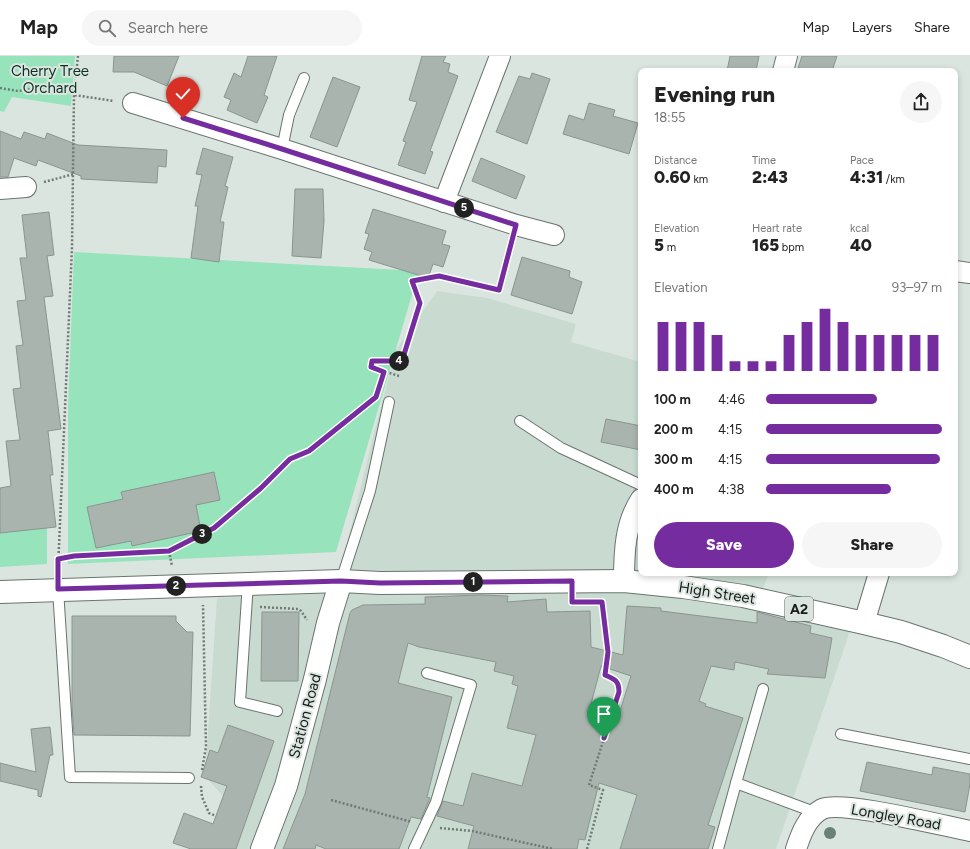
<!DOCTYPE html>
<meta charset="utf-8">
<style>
:root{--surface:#fff;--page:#f6f6f6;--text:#222;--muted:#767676;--line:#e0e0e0;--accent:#752c9e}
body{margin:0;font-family:Figtree,sans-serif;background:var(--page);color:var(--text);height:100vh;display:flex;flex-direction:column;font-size:15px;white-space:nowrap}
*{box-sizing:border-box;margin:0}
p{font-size:13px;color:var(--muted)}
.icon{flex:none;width:22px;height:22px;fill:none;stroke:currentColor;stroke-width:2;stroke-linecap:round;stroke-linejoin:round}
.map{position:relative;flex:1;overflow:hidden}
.details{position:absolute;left:638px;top:12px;width:320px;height:508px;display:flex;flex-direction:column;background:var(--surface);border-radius:8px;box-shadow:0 2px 6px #0003}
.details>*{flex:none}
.pin{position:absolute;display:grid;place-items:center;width:34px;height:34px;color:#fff;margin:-41px -17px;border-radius:50% 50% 50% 0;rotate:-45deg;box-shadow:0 0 4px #0007}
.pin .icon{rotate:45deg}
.km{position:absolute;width:20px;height:20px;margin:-10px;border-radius:50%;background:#222;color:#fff;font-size:11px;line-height:20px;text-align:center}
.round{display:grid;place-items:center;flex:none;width:42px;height:42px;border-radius:21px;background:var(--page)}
.summary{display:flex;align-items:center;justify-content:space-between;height:68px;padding:0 16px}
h1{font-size:22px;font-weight:800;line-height:30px}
.stats{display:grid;grid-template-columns:repeat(3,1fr);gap:6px;height:68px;padding:4px 16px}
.stats div{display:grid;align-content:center}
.stats b{font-size:17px;font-weight:800}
.stats small{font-size:11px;font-weight:400}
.stats p{font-size:11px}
.chart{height:112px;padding:8px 16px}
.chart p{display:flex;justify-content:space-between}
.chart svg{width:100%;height:72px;margin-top:4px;stroke:var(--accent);stroke-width:6}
.action{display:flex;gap:8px;margin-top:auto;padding:8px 16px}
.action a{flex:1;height:46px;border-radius:24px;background:var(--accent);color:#fff;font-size:16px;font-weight:800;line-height:46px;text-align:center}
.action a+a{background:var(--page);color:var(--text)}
ul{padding:0 16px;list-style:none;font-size:13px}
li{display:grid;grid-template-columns:64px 48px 1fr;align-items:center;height:30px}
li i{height:10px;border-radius:5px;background:var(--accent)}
header{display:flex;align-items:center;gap:24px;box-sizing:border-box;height:56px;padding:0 20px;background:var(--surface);border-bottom:1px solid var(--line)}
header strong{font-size:19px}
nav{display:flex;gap:22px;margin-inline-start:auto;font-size:14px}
.search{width:280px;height:36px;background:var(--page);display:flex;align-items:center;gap:10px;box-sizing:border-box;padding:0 14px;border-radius:22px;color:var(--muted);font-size:15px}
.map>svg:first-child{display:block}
</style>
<header>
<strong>Map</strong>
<div class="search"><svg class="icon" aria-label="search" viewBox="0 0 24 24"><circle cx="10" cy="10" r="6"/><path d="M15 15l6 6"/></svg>Search here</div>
<nav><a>Map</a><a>Layers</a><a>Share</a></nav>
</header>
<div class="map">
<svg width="970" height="793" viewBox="0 0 970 793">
<rect width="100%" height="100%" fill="#dae5df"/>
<polygon fill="#c9dbd0" points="437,235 487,242 576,268 571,286 641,306 641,517 769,517 762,535 851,572 776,793 204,793 223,740 205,720 217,542 335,536 375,373 396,294"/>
<g fill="#97e3bb">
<polygon points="0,0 75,0 71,50 12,41 4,56 0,55"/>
<polygon points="74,196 419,215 336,496 68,508 68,350"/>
<polygon points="47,468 47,508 0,511 0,473"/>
</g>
<g fill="#a9b4ae" stroke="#8a958f" fill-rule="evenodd">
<polygon points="114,0 179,0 167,30 134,16 113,16"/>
<polygon points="248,0 277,0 264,39 268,41 257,67 227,54 231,44 224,41 234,17 241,21"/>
<polygon points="422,0 446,0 443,6 450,8 448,16 458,20 430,95 433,96 425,118 398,109 406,86 403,85 417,46 409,44"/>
<polygon points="730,0 759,0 756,15 727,15"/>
<polygon points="802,0 837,0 832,15 797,15"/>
<polygon points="532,17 550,23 527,88 496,76 519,20 530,23"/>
<polygon points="333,21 360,31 337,91 310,81"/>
<polygon points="589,47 615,54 613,60 638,67 629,98 563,78 569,59 584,64"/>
<polygon points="0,75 21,83 24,76 45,83 47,77 78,89 167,94 166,111 158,110 157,127 81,123 81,120 38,104 36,110 14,102 8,121 0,121"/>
<polygon points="203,92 233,101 225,130 228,131 220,166 224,166 219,206 191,202 198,150 195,150 202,119 196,118"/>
<polygon points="481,102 525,120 516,143 472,125"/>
<polygon points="295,133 323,133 324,165 321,202 292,200"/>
<polygon points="373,153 446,175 442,188 450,190 443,211 433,208 428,222 369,204 372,196 364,193 369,178 365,177"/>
<polygon points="49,156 54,199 47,200 53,240 44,241 61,373 48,375 53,419 50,419 56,471 0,477 0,432 11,430 6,385 20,384 13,333 21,332 16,290 23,289 17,245 26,244 20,202 27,202 22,159"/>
<polygon points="522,201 570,215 569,221 582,226 572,258 511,239"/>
<polygon points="606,363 641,370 641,394 601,386"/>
<polygon points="214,416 220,444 196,449 201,475 132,490 131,485 96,492 87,451 123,443 121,436"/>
<path d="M480 539 508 540 507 546 546 543 547 556 590 555 591 591 623 599 627 550 661 552V555L757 567V556L811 570 810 577 832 582 825 622 767 618 769 613 735 606 734 614 711 610 699 645 706 648 705 650 743 662 708 769 715 771 708 793H620L637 739 599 727 585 784 579 783 577 793H468L474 770 437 760 443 745 463 750 472 717 522 730 536 679 507 672 518 630 512 628 514 620 494 615 496 606 419 591 408 587 398 627 452 641 427 741 430 742 421 763 411 761 399 793H326L316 789 315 793H283L305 738 350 557 352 554 363 549 425 548V541ZM601 610 631 620 620 655 591 648Z"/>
<polygon points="262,556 299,556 298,625 261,625"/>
<polygon points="72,560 176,560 176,565 187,576 193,576 190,680 74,679 72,650"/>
<polygon points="228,669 274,685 236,793 191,793 173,787 184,757 213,768 227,730 201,721 210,694 218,697"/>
<polygon points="50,671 53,699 50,699 41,741 38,740 38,734 0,725 0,707 36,716 31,673"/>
<polygon points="867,706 932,719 933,711 970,718 970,728 965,756 860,735"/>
</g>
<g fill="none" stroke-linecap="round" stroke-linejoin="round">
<g stroke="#6a746e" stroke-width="12">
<g id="lane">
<polyline points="282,93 289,59 304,22"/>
<polyline points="520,365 561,392 641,429"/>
<polyline points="341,525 370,435 389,346"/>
<polyline points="248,527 240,646 277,655"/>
<polyline points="58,533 70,721 189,722"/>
<polyline points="841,678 970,703"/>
<polyline points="736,727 763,633"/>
<polyline points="414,793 436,746 471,629 427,617"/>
<polyline points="718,793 736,727 817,757"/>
</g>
</g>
<g stroke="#6a746e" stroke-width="22">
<g id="street">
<polyline points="783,15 787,0"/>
<polyline points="133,47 282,93 516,169 554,179"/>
<polyline points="0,133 26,131"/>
<polyline points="444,146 500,0"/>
<polyline points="955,215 970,217"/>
<path d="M624 525C624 496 625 467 641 443"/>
<polyline points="864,567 879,517"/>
<path d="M796 793C801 778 807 761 822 753 842 744 944 770 970 775"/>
</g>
</g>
<g stroke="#6a746e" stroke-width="24">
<polyline id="secondary" points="262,793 286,730 315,623 328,567 341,525"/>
</g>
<g stroke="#6a746e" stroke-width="24">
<polyline id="primary" points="0,536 341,525 380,527 624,525 683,531 743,540 864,567 901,576 943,590 970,601"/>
</g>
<g stroke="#727975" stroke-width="2.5" stroke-dasharray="2 2" stroke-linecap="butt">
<polyline points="78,0 74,39 114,45"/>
<polyline points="0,32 18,35 59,30 75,35"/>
<polyline points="44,126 74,118"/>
<polyline points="399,320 371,311 372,305 402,305 420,247 412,225 439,220 499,234 512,189"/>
<polyline points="378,336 384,315"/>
<polyline points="169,495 172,510"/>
<polyline points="59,503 74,500 169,495 214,472 261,432 290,403 309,395 375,342"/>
<polyline points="58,513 72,191 74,39"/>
<polyline points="260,551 298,553 301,555 307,564"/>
<polyline points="202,714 206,691 203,549"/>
<polyline points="201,730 202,741 209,757 216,760"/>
<polyline points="331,744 412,766"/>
<polyline points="440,772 472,775 553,793"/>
<path d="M587 793 603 734 589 729 619 636C619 625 615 623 605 619L608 596 601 547"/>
</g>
<use href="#lane" stroke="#fff" stroke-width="10"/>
<use href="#street" stroke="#fff" stroke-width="20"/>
<use href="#secondary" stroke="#fff" stroke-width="22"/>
<use href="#primary" stroke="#fff" stroke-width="22"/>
</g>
<circle fill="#698276" cx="830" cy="777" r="6"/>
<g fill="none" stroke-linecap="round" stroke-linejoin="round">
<g stroke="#fff" stroke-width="8">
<path id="route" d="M183 62 282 93 516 169 499 234 439 220 412 225 420 247 402 305H372L371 311 384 316 376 341 309 395 290 403 261 432 214 472 169 495 74 500 58 503V533L341 525 380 527 572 525V546H602L608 596 605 619C615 623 619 625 619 636L604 682"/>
</g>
<use href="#route" stroke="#752c9e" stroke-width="5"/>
</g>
<g text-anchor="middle" stroke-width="4" stroke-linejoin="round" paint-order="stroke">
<rect fill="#dae5df" stroke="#525854" stroke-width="1" x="785" y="541" width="28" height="24" rx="3"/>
<g font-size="14" font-weight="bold" fill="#171b19">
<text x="799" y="558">A2</text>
</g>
<g font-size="15" fill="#0c3120" stroke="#dae5df">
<text x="50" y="20">Cherry Tree<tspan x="50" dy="17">Orchard</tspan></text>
</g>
<g font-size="15" fill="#171b19" stroke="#dae5df">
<text transform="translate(717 537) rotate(9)" y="5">High Street</text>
<text transform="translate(305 660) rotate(-75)" y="5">Station Road</text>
<text transform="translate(896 761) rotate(10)" y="5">Longley Road</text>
</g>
</g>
</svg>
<div class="pin" style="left:604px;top:682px;background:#1e9e55"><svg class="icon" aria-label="arrive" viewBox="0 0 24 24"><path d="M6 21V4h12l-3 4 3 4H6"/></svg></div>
<div class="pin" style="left:183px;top:62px;background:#d93025"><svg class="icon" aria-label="check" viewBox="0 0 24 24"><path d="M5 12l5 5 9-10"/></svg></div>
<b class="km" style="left:473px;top:526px">1</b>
<b class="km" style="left:176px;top:530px">2</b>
<b class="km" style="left:202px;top:478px">3</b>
<b class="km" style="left:399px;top:305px">4</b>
<b class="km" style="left:464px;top:152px">5</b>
<section class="details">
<div class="summary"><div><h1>Evening run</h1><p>18:55</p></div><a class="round"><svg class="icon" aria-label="share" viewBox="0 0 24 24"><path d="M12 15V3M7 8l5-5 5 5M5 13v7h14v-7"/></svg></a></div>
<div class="stats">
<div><p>Distance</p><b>0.60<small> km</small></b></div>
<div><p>Time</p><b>2:43</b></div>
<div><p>Pace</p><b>4:31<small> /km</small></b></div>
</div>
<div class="stats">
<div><p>Elevation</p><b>5<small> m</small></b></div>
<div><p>Heart rate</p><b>165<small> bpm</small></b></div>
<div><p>kcal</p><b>40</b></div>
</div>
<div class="chart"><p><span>Elevation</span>93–97 m</p>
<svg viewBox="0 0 160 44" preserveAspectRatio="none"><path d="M5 44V14M15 44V14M25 44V14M35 44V22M45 44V38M55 44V38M65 44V38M75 44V22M85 44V14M95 44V6M105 44V14M115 44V22M125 44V22M135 44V22M145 44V22M155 44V22"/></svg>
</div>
<ul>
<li><b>100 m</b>4:46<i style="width:63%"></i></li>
<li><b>200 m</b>4:15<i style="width:100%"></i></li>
<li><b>300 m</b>4:15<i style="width:99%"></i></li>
<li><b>400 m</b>4:38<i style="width:71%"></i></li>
</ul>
<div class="action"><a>Save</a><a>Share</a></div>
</section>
</div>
